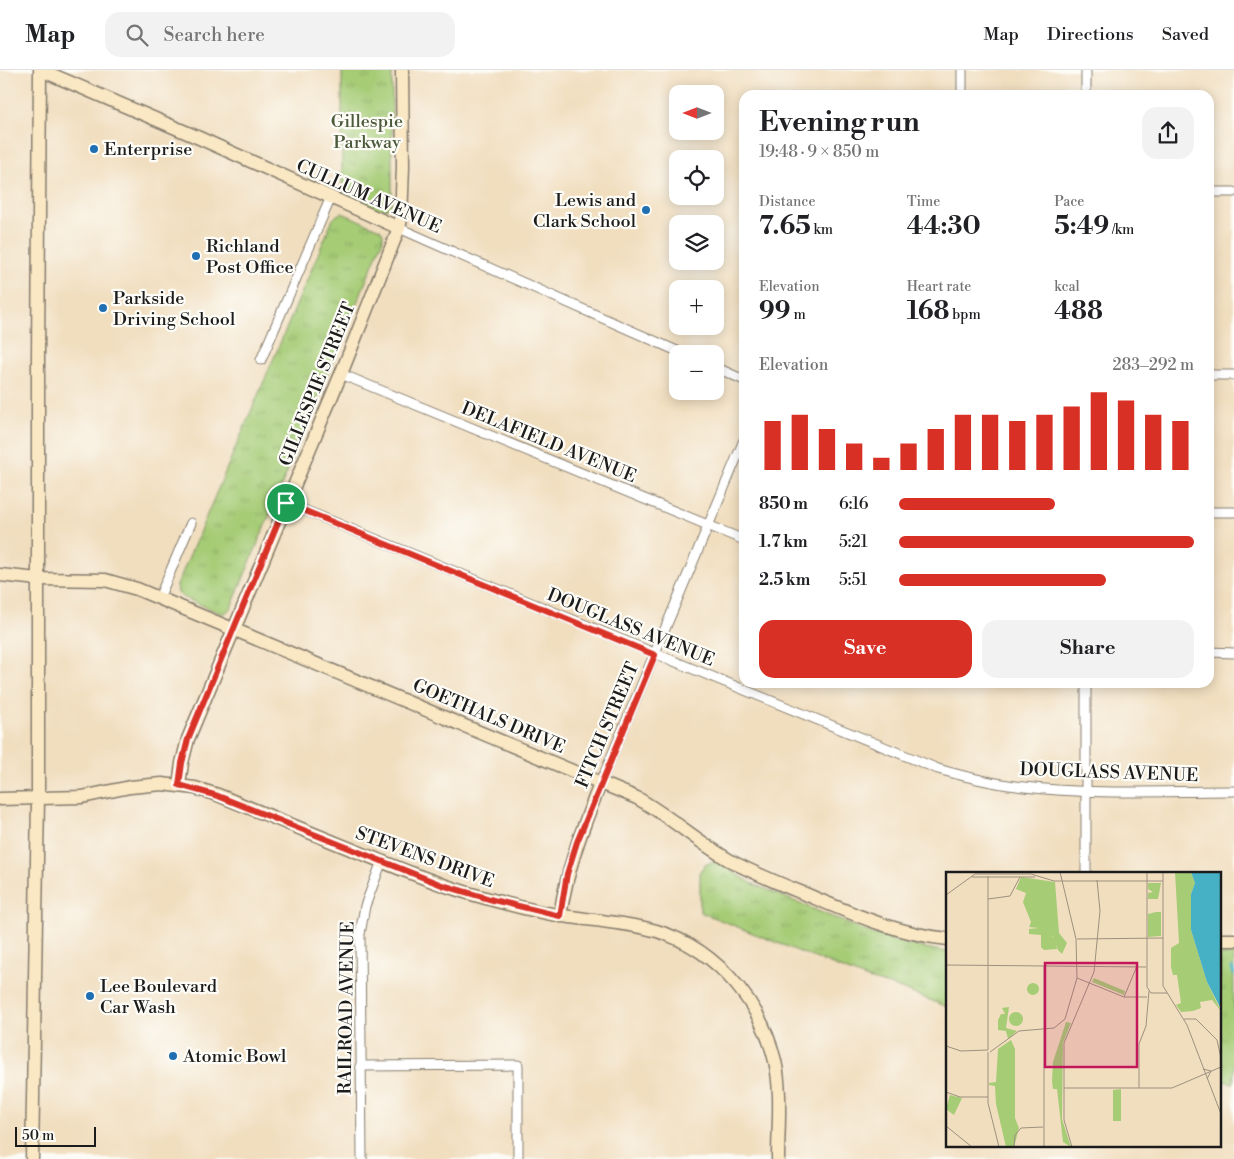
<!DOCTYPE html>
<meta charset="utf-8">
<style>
:root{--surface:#fff;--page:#f2f2f2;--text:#202124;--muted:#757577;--line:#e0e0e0;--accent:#d93025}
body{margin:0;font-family:"Libre Bodoni",serif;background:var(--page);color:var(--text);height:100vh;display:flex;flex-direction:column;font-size:19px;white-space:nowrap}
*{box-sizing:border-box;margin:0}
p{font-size:16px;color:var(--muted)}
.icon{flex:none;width:28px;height:28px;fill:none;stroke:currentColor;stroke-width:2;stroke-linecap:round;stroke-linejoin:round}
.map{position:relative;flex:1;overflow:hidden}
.side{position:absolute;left:739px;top:20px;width:475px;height:598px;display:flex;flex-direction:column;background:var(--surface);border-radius:15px;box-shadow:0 2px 12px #0003}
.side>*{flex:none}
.needle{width:32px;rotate:270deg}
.buttons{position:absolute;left:669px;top:15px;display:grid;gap:10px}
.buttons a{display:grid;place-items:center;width:55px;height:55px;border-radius:10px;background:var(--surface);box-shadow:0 2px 12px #0003;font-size:25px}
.scale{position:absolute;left:15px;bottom:12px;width:81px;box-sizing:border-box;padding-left:5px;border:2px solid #1c1c1c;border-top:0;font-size:14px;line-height:18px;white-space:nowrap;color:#1c1c1c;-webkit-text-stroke:4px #fdfcf7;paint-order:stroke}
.pin{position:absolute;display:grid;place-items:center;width:42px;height:42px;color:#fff;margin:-21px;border:2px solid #fff;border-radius:50%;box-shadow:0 1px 5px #0007}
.round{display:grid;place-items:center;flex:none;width:52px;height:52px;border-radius:15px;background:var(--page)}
.summary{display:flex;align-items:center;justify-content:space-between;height:85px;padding:0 20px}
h1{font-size:28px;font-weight:800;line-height:38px}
.metrics{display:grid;grid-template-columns:repeat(3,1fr);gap:8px;height:85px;padding:5px 20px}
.metrics div{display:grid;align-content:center}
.metrics b{font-size:25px;font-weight:800}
.metrics small{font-size:14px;font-weight:400}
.metrics p{font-size:14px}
.chart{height:140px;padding:10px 20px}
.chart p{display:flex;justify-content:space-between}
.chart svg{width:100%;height:90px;margin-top:5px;stroke:var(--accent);stroke-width:6}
.button{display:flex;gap:10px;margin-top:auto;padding:10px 20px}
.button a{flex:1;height:58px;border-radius:15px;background:var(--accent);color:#fff;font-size:20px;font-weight:800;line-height:58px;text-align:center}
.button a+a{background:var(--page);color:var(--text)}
ul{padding:0 20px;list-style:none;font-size:16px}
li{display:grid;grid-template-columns:80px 60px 1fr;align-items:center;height:38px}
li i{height:12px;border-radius:6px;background:var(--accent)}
header{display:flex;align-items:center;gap:30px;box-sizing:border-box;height:70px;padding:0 25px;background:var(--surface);border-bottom:1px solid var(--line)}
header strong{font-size:24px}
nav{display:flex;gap:28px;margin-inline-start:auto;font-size:18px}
.search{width:350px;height:45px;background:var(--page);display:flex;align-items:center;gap:12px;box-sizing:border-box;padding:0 18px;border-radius:15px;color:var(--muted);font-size:19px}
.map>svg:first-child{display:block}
</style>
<header>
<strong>Map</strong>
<div class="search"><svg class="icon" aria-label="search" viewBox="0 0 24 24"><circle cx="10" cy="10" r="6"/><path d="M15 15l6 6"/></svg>Search here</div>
<nav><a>Map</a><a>Directions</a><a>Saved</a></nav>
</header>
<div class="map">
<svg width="1234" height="1089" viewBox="0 0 1234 1089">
<defs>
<pattern id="grass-tufts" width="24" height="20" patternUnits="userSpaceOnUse" patternTransform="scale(1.25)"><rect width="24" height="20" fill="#a6cc76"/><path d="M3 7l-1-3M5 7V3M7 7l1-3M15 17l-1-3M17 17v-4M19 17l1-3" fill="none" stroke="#8eaf66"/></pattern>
</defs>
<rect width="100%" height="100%" fill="#fdfcf7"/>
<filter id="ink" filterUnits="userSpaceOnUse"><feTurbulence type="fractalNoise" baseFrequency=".02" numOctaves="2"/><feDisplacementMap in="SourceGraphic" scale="10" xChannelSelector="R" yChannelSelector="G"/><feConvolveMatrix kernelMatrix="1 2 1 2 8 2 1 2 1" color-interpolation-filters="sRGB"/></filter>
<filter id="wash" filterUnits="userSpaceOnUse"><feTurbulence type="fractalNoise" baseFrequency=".0096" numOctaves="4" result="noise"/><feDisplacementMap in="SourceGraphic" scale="20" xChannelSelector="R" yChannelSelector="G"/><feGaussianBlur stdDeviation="1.12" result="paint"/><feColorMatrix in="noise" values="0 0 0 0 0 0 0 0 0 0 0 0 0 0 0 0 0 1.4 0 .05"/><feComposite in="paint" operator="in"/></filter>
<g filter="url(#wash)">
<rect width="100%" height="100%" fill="#f1debf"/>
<g fill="url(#grass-tufts)" stroke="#617449">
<polygon points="342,0 392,0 392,131 391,135 386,139 377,139 342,123"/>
<polygon points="342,143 380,159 383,163 383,170 231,538 225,543 220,543 182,527 178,523 177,515 333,149 337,145"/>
<polygon points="714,790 751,813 873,864 909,875 948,882 948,937 896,917 865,908 700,842 700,801 705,795"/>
<polygon points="1220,885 1234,885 1234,1013 1220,1011"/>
</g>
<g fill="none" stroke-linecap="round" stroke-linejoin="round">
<polyline stroke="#46b1c4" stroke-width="3" points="1232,898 1234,904"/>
</g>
</g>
<g filter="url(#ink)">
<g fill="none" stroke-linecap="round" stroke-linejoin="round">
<g stroke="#867d6e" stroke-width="11">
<g id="street">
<polyline points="1086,0 1086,25"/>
<polyline points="962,25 962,0"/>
<polyline points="1209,122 1234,122"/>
<polyline points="399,158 684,284"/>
<polyline points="261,290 331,127"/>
<polyline points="715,297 744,310"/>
<polyline points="341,304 744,470"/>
<polyline points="1209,305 1234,305"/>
<path d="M287 433 938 699C966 707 994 714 1024 717 1093 725 1164 721 1234 721"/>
<polyline points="1209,442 1234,442"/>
<polyline points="159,528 191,453"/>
<polyline points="1209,582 1234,583"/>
<polyline points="1086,612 1086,803"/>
<polyline points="601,712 744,370"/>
<polyline points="360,996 518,995 518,1089"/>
<polyline points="362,1089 360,864 365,836 382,791"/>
</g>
</g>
<g stroke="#867d6e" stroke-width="15">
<g id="secondary">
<polyline points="41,0 197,67 399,158"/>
<path d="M0 505 38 509 105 510 137 519 637 728C669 746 697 771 729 790 755 804 783 815 810 826 855 845 899 864 948 869"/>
<polyline points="179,715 182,693 188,669 341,304 399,158 401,149 403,97 402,0"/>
<path d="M0 729 82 727 130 717 162 714 195 718 218 725C265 744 312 763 358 782 394 796 430 812 468 823 499 832 531 841 563 846 590 850 618 852 645 858 710 872 760 928 775 991 782 1022 778 1057 778 1089"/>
<path d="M560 846C567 798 583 756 601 712"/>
<polyline points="1220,870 1234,870"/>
<polyline points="32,1089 38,729 38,287 40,0"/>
</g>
</g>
<use href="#street" stroke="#fff" stroke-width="9"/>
<use href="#secondary" stroke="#fae7c3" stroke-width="12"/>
</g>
</g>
<g fill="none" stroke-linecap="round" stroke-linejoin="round" filter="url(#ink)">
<g stroke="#fff" stroke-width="10">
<polygon id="route" points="286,433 655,585 577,772 567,804 560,846 493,830 442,815 218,726 179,715 182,693 188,669"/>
</g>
<use href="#route" stroke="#d93025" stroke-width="6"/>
</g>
<g fill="#1f6fb2" stroke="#fdfcf7" stroke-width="2">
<circle cx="94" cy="79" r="5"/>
<circle cx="646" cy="140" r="5"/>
<circle cx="196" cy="186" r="5"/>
<circle cx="103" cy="238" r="5"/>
<circle cx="90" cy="926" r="5"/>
<circle cx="173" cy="986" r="5"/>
</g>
<g text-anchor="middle" stroke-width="4.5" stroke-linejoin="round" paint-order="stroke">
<g font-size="18" fill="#4c5a3c" stroke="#fdfcf7">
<text x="367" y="57">Gillespie<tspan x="367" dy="21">Parkway</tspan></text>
</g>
<g font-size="18" fill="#1c1c1c" stroke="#fdfcf7" text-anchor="start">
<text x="104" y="85">Enterprise</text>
<text x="636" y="136" text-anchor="end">Lewis and<tspan x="636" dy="21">Clark School</tspan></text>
<text x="206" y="182">Richland<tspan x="206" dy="21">Post Office</tspan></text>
<text x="113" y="234">Parkside<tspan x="113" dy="21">Driving School</tspan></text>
<text x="100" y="922">Lee Boulevard<tspan x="100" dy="21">Car Wash</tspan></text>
<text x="183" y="992">Atomic Bowl</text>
</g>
<g font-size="18" fill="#1c1c1c" stroke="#fdfcf7">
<text transform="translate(369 126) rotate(24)" y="6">CULLUM AVENUE</text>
<text transform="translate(317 314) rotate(-68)" y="6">GILLESPIE STREET</text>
<text transform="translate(549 372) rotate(22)" y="6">DELAFIELD AVENUE</text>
<text transform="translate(631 557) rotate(22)" y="6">DOUGLASS AVENUE</text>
<text transform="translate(489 646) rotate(23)" y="6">GOETHALS DRIVE</text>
<text transform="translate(607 655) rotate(-67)" y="6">FITCH STREET</text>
<text transform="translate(1109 702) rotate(2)" y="6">DOUGLASS AVENUE</text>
<text transform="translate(425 787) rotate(20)" y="6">STEVENS DRIVE</text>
<text transform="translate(346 938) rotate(-89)" y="6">RAILROAD AVENUE</text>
</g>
</g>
<g transform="translate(946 802)">
<rect width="275" height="275" fill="#f1debf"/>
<path d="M229 0H245L249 11 245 22V58L261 110 275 139 266 128 254 130 255 136 247 139 235 140 230 133 235 131 231 103H227L225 95V76L233 71ZM75 5 109 10 113 61 121 71 116 82 112 78 107 64 83 62V57L93 56 83 55 85 50 77 30 80 21 70 17ZM202 11H215L212 27H202V21L207 20 202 17ZM210 40H215V64L202 65V42ZM148 106 179 119 178 123 146 110ZM63 135 60 156 71 159 62 167 60 159 52 158V148L55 142H59L56 136ZM120 150 125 151 117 171 116 247 125 275 117 270 111 217H107L106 209 107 190ZM65 168 69 177V246L73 256 68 275H60L50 232 49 214 43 213V211L50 210 52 177ZM175 217V249H167V218ZM4 223 16 226 8 243 0 237Z" fill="#a6cc76"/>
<path d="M101 61 109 66 111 77 98 78 95 75V62ZM81 117a6 6 0 1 1 12 0a6 6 0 1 1-12 0ZM63 147a7 7 0 1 1 14 0a7 7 0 1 1-14 0Z" fill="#a6cc76"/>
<path d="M245 0H275V137L261 110 245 58V22L249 11Z" fill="#46b1c4"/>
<path fill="none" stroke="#9c907e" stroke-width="1" d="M201 0V115L205 121H221M217 0V114L241 153 275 242M26 5H89M0 23 29 2H85L108 9H217M42 27 64 24 74 5M131 67 217 66M0 93 200 95M98 94V157M131 106 178 125H201M178 125 191 94M238 147H250L271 168 275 186M0 174 15 179 42 178M42 178V4M42 180V231L53 275M44 180 73 159 108 156 119 147 131 106 130 67 114 0M257 197 265 199 261 207M118 216H226L275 195M193 216V172L200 154 203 119M0 220 14 225H42M0 254 26 275M68 275 69 263 75 256 97 255M98 275V157M126 275 118 248V171L148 100 154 39 151 8"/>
<path fill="#c2185b" fill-opacity="0.15" stroke="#c2185b" stroke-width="2.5" d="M99 91H191V195H99Z"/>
<rect width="275" height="275" fill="none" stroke="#1c1c1c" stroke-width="2.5"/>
</g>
</svg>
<div class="buttons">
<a><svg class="needle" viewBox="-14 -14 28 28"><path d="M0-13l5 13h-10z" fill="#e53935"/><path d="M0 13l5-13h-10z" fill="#757577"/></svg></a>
<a><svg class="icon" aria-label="locate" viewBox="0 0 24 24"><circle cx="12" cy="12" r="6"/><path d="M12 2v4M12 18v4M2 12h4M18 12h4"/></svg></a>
<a><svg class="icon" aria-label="layers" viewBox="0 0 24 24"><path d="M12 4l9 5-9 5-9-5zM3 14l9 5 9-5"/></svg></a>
<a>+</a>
<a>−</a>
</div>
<div class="scale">50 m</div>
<div class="pin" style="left:286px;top:433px;background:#1e9e55"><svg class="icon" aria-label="arrive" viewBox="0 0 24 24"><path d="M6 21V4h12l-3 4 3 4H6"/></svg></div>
<section class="side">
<div class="summary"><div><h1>Evening run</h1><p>19:48 · 9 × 850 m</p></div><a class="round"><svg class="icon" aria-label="share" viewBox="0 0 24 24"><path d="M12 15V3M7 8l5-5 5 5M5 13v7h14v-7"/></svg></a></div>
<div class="metrics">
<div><p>Distance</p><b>7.65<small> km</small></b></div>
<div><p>Time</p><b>44:30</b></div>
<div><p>Pace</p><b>5:49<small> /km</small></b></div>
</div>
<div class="metrics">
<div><p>Elevation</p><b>99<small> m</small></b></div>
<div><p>Heart rate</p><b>168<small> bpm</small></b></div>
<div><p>kcal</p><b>488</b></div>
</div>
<div class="chart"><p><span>Elevation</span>283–292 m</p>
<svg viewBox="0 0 160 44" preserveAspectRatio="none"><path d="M5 44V20M15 44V17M25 44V24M35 44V31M45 44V38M55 44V31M65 44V24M75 44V17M85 44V17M95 44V20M105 44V17M115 44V13M125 44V6M135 44V10M145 44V17M155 44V20"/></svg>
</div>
<ul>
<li><b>850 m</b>6:16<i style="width:53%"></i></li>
<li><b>1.7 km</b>5:21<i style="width:100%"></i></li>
<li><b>2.5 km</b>5:51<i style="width:70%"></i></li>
</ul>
<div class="button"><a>Save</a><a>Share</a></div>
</section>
</div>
